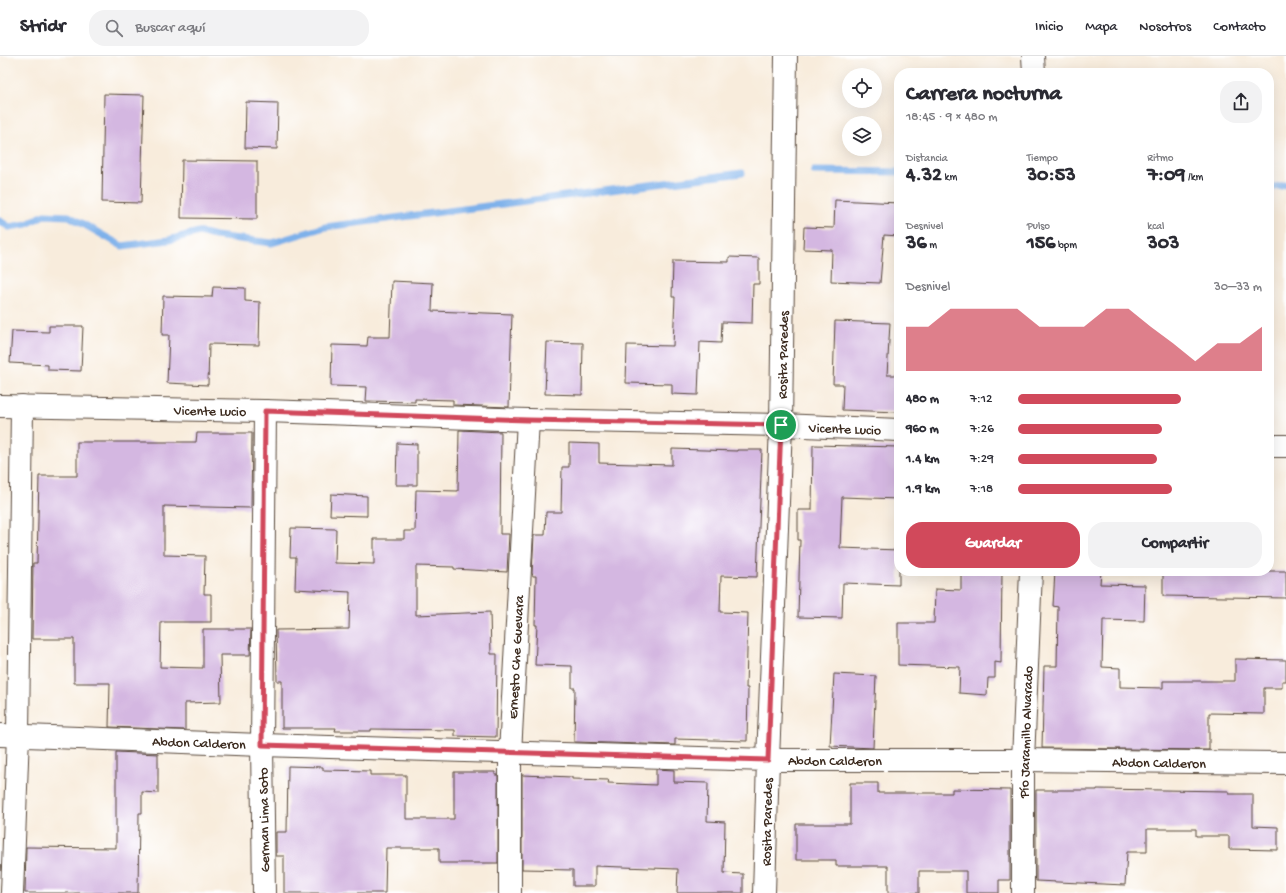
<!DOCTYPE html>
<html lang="es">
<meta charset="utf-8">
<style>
:root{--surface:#fff;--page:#f2f2f3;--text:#2b2b33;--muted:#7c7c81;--line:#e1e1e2;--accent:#d1495b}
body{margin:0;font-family:"Gochi Hand",sans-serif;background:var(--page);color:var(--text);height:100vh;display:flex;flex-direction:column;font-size:15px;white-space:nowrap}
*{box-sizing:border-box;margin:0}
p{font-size:13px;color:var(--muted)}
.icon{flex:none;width:22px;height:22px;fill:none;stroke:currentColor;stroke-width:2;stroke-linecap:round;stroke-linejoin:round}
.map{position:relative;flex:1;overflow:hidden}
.sheet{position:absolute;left:894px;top:12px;width:380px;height:508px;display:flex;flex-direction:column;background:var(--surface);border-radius:16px;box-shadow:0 4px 16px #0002}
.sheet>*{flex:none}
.tools{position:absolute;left:842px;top:12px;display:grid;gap:8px}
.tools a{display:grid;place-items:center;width:40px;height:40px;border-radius:50%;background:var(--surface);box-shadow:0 4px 16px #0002;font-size:20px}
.pin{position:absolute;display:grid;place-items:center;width:34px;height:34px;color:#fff;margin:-17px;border:2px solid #fff;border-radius:50%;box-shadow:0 1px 4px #0007}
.round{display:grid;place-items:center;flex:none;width:42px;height:42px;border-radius:16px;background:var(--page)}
.summary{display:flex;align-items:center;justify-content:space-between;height:68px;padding:0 12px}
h1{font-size:22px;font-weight:700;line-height:30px}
.stats{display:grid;grid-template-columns:repeat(3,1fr);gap:6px;height:68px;padding:4px 12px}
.stats div{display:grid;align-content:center}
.stats b{font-size:20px;font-weight:700}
.stats small{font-size:11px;font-weight:400}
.stats p{font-size:11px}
.chart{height:112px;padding:8px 12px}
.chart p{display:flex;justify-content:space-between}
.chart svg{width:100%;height:72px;margin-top:4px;fill:var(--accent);opacity:.7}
.action{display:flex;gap:8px;margin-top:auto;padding:8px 12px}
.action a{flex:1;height:46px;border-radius:16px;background:var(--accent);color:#fff;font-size:16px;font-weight:700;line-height:46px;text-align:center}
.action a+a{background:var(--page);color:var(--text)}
ul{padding:0 12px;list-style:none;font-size:13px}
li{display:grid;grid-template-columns:64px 48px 1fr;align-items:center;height:30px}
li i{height:10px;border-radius:5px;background:var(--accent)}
header{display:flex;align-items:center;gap:24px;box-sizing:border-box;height:56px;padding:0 20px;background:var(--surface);border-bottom:1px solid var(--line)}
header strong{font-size:19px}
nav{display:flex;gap:22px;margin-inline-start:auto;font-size:14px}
.search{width:280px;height:36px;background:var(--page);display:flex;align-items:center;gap:10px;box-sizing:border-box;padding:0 14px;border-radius:16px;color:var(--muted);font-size:15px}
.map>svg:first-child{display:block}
</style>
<header>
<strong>Stridr</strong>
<div class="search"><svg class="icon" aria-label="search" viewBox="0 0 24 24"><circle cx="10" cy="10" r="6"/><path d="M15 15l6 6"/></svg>Buscar aquí</div>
<nav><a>Inicio</a><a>Mapa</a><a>Nosotros</a><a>Contacto</a></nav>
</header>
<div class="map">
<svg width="1286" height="837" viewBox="0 0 1286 837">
<rect width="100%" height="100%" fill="#fff"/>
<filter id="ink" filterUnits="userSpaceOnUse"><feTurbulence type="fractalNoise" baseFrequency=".025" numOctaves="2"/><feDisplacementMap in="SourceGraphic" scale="8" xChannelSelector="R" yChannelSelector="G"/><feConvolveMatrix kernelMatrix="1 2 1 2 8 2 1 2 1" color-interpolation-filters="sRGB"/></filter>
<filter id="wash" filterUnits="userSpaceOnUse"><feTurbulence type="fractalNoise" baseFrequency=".012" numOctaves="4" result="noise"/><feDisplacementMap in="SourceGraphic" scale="16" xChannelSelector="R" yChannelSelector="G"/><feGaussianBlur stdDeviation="0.9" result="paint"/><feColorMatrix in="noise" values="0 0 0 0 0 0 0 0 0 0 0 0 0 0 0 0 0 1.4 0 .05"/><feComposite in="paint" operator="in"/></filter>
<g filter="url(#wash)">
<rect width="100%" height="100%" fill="#f8ecdc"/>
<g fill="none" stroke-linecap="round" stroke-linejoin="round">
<g stroke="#7eb1ea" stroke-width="7">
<polyline points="814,115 899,116"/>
<polyline points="1269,132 1286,129"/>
<polyline points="0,165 9,171 27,168 44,159 69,160 122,190 169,184 199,176 215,180 272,187 325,171 742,117"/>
</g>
</g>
<g id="blocks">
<g fill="#d4b7e1">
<polygon points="104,38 144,39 141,147 102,146"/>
<polygon points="246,46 278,47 277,93 245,92"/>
<polygon points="182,104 257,105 257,163 181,162"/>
<polygon points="835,144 899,147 899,180 884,179 880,227 831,225 832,194 803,193 804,171 834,172"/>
<polygon points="729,201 759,202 759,228 753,228 752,267 722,266 721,287 700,286 698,339 672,338 672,328 626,327 627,289 673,290 675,241 672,241 673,205 729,206"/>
<polygon points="392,225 433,227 432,255 512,258 509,351 453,349 453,344 415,343 415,346 366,345 367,331 331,330 332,289 367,290 368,281 390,281"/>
<polygon points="213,231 245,232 245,245 260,246 259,289 209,288 208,329 167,327 169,279 162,279 163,240 212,241"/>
<polygon points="835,265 890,267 887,319 899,319 899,356 842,354 843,328 833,328"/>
<polygon points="49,270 83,270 81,315 48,314 48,309 10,307 12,275 49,276"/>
<polygon points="547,286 583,287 582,339 545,338"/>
<polygon points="459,374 501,376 500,478 509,478 507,516 454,513 454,511 416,510 416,559 490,556 491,598 497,598 496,681 455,680 455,674 371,673 371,675 335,675 336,672 282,672 282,625 277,625 276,574 349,573 350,536 295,533 296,501 290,501 291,472 336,473 335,507 374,508 374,483 404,483 404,475 415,475 416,434 458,435"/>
<polygon points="197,377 252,377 251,452 164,450 164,499 205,500 204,538 211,538 211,566 161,566 160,611 203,612 203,573 251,573 250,599 220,599 221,646 185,647 185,674 109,671 110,627 74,627 74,583 32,583 33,507 37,507 39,420 77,420 77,386 196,386"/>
<polygon points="397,387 417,388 417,429 396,429"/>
<polygon points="569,387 599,388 599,407 672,409 672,393 737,395 737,394 762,394 757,521 721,520 720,556 748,557 746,632 748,632 747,685 675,683 675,689 574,686 575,632 572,632 572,610 535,609 537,569 535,569 536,520 533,520 532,517 534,479 545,479 546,456 561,456 562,411 569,411"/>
<polygon points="813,389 899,391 899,443 842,441 840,492 899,494 899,529 843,527 842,562 798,561 800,484 798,484 798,454 812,454"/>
<polygon points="331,438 367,440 367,460 330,459"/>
<polygon points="961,515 1002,515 1001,607 995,606 995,622 988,622 987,639 959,637 960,611 898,609 898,567 934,567 935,533 961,534"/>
<polygon points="1055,515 1101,515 1100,528 1145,529 1144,565 1103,564 1102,611 1120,612 1120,631 1163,632 1163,625 1235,625 1235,603 1286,604 1286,625 1282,625 1282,632 1264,632 1264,658 1209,657 1209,694 1042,692 1044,610 1057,610 1058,551 1053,550"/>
<polygon points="1163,515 1286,515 1286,542 1163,540"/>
<polygon points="834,618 876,620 873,692 830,690"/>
<polygon points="116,696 158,698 158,737 142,736 142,757 139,757 138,837 25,837 26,791 116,792"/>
<polygon points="288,710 323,711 323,714 370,715 370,719 406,719 406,763 454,763 454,716 495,716 495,719 498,719 498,807 439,807 439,792 386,792 385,837 284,837 284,800 276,800 276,776 287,776"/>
<polygon points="656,713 674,714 674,726 708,727 707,765 725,766 724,817 743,818 743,837 677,837 678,813 595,810 595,830 573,830 573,814 522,813 522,719 572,721 572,723 609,724 608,727 656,729"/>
<polygon points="850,727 878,727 878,737 952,737 952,733 1010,734 1010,824 999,824 999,837 966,837 966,815 919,815 919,837 888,837 888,810 836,810 836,804 796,804 796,768 850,768"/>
<polygon points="1097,733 1229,735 1229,738 1253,738 1253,770 1278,771 1278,794 1229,793 1229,780 1196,780 1196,773 1147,773 1147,796 1127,796 1125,829 1036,825 1036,734 1097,734"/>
</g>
</g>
</g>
<g filter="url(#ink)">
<use href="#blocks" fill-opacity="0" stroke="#57473a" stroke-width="1"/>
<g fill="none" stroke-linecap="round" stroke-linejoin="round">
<g stroke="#57473a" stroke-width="24">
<g id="minor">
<polyline points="1033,0 1034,17"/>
<polyline points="0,350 265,355 528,364 781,369 899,374"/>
<polyline points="1269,390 1286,390"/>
<polyline points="0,679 262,689 768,704 1023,704 1286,707"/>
<polyline points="12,837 18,679 22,350"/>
<polyline points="264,837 262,689 265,355"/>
<polyline points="510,837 510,697 528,364"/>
<polyline points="764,837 768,704 781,369 786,0"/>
<polyline points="1023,837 1023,704 1031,515"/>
</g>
</g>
<use href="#minor" stroke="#fff" stroke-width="22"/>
</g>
</g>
<g fill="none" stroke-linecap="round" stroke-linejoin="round" filter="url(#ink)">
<g stroke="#fff" stroke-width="8">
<polygon id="route" points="265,355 528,364 781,369 768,704 262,689"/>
</g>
<use href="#route" stroke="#d1495b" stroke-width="5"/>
</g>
<g text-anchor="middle" stroke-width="3" stroke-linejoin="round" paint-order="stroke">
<g font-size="14" fill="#3b2a1e" stroke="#fff">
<text transform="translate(782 299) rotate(-89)" y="5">Rosita Paredes</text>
<text transform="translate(210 354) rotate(1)" y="5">Vicente Lucio</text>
<text transform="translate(845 372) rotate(2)" y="5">Vicente Lucio</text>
<text transform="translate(515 601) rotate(-87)" y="5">Ernesto Che Guevara</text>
<text transform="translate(1025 676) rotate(-88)" y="5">Pío Jaramillo Alvarado</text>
<text transform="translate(199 686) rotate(2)" y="5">Abdon Calderon</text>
<text x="835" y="709">Abdon Calderon</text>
<text transform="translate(1159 706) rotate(1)" y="5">Abdon Calderon</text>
<text transform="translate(263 764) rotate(-91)" y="5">German Lima Soto</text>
<text transform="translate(766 766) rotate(-89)" y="5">Rosita Paredes</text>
</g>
</g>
</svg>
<div class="tools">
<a><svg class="icon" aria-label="locate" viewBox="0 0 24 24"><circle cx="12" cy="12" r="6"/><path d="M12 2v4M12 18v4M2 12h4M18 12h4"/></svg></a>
<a><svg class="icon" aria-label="layers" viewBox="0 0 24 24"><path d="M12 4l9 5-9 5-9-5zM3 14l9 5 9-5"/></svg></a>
</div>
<div class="pin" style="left:781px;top:369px;background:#1e9e55"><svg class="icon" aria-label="arrive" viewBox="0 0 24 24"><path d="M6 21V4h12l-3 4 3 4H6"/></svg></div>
<section class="sheet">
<div class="summary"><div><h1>Carrera nocturna</h1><p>18:45 · 9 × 480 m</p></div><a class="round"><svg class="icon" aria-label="share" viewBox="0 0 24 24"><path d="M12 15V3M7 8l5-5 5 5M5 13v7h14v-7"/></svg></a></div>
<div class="stats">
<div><p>Distancia</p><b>4.32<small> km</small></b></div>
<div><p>Tiempo</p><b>30:53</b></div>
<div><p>Ritmo</p><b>7:09<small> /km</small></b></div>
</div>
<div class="stats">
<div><p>Desnivel</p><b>36<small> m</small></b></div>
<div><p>Pulso</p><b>156<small> bpm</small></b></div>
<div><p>kcal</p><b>303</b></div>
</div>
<div class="chart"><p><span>Desnivel</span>30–33 m</p>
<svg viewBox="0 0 160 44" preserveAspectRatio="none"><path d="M0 44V17L10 17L20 6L30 6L40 6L50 6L60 17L70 17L80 17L90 6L100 6L110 17L120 27L130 38L140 27L150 27L160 17V44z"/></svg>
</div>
<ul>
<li><b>480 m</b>7:12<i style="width:67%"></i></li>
<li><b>960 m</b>7:26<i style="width:59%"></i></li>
<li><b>1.4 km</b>7:29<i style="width:57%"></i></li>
<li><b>1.9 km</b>7:18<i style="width:63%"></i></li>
</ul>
<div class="action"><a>Guardar</a><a>Compartir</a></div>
</section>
</div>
